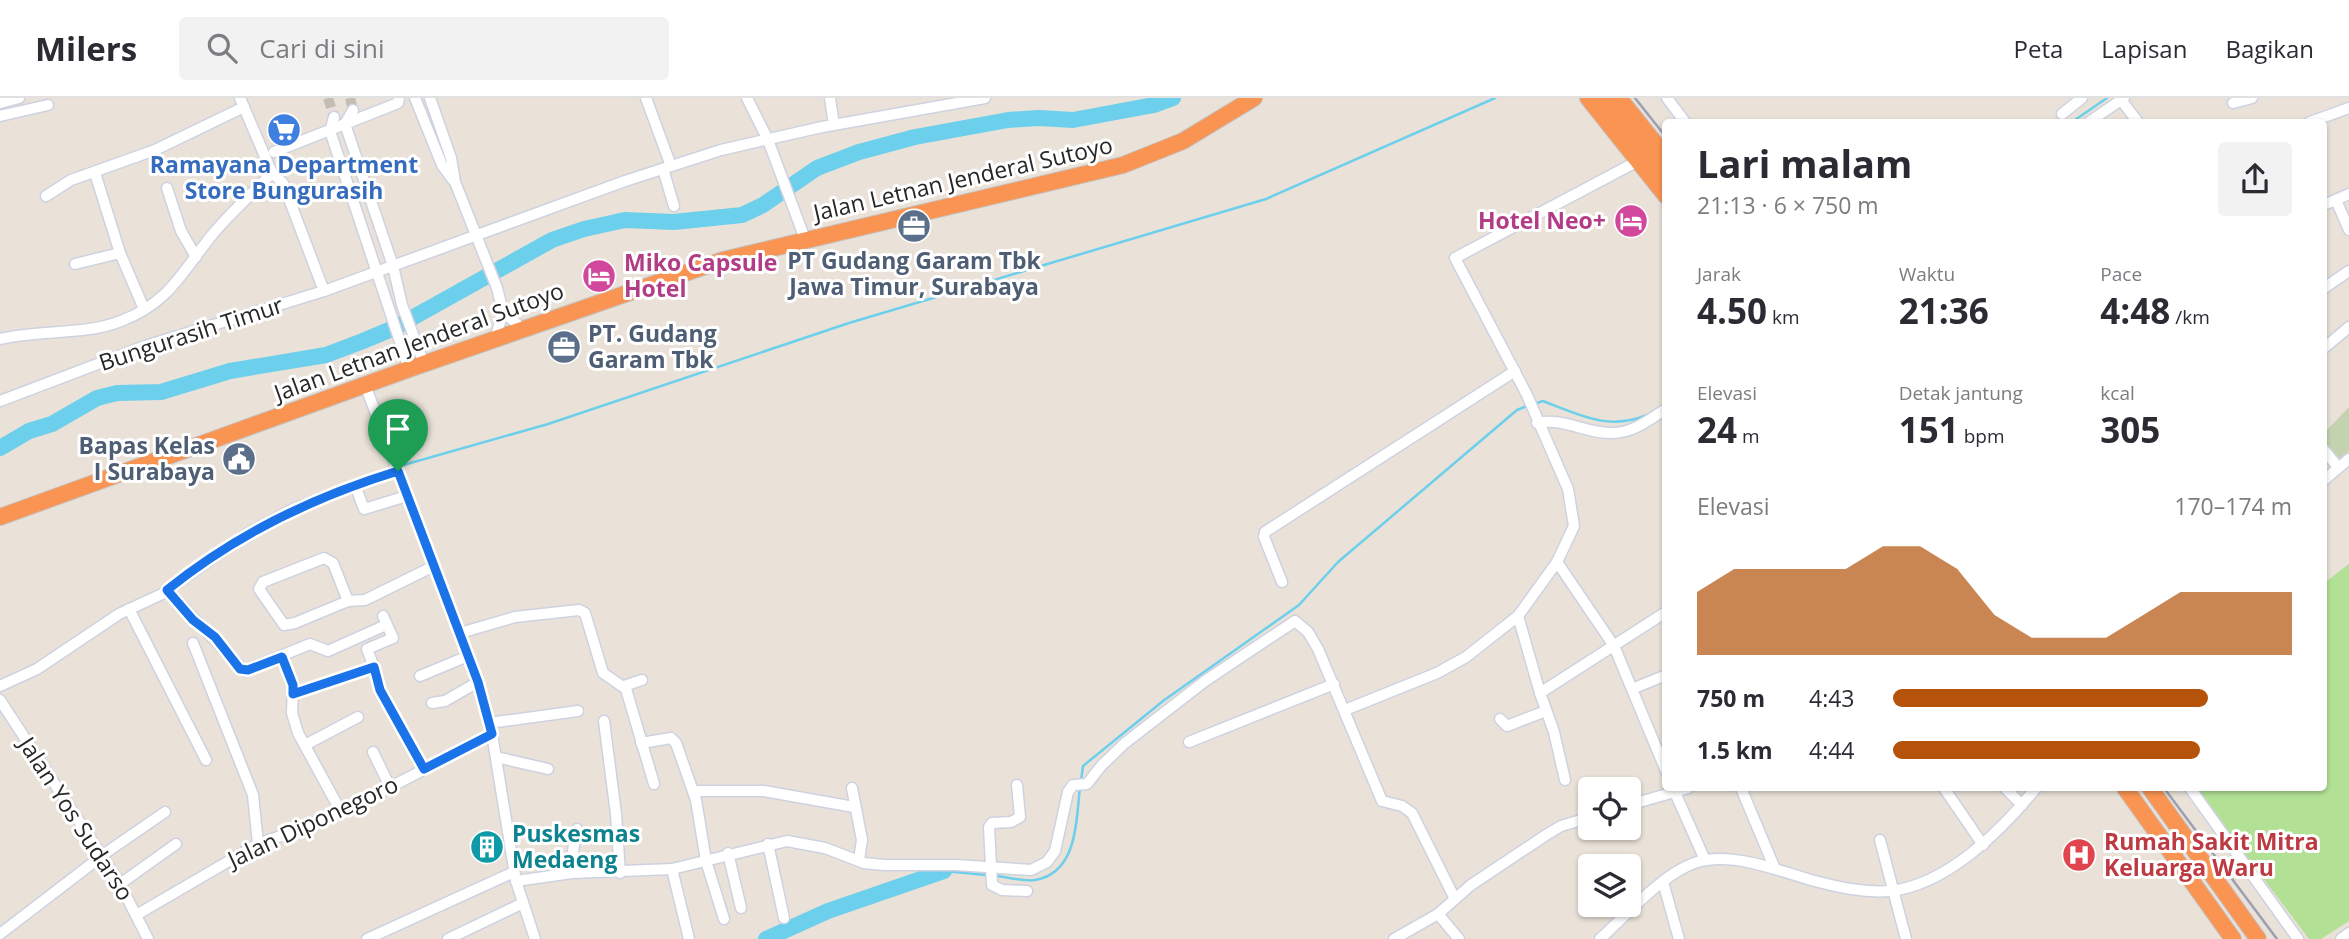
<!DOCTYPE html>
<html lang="id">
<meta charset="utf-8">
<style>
:root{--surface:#fff;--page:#f2f2f3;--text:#2b2b33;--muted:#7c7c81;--line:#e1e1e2;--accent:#b45309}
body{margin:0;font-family:"Open Sans",sans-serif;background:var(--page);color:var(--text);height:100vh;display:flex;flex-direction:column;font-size:26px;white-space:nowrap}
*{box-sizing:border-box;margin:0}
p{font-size:23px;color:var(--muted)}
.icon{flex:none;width:38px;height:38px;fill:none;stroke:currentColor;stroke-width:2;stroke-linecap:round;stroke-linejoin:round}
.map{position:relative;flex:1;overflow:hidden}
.drawer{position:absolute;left:1662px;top:21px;width:665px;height:672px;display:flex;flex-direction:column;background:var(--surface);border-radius:7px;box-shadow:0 2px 5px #0004}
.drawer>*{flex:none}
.tools{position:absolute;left:1578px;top:679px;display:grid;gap:14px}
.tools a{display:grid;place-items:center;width:63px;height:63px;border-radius:7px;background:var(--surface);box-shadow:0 2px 5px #0004;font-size:35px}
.pin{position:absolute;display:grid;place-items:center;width:60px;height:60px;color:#fff;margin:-72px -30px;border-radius:50% 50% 50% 0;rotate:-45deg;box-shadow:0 0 7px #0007}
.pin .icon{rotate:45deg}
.round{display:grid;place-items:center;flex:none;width:74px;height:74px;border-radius:7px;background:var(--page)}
.overview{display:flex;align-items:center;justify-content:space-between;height:119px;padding:0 35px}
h1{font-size:38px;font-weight:700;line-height:52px}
.stats{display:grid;grid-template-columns:repeat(3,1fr);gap:10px;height:119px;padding:7px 35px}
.stats div{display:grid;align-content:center}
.stats b{font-size:35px;font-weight:700}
.stats small{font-size:19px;font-weight:400}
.stats p{font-size:19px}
.chart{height:196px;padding:14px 35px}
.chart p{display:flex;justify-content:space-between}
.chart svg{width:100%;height:126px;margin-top:7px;fill:var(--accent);opacity:.7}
ul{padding:0 35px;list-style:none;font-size:23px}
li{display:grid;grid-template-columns:112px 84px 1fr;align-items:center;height:52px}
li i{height:18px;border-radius:9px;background:var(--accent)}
header{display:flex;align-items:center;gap:42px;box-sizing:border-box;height:98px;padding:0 35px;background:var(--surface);border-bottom:2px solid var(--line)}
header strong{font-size:33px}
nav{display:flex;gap:38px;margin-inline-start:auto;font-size:24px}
.search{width:490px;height:63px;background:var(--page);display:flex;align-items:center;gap:18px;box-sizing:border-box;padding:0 24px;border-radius:7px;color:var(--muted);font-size:26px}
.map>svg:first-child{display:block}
</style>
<header>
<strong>Milers</strong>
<div class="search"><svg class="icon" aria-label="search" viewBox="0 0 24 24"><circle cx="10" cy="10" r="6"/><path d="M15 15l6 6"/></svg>Cari di sini</div>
<nav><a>Peta</a><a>Lapisan</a><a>Bagikan</a></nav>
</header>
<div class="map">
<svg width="2349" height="841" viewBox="0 0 2349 841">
<rect width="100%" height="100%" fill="#eae2d9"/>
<polygon fill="#b2e095" points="2349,466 2349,823 2321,841 2309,841 2195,690 2324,690 2324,485"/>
<polygon fill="#c3d3b0" points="2349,309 2349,353 2332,366 2324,355 2324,335"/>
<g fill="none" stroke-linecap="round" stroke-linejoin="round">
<g stroke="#6ccfeb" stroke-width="2.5">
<polyline points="2072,24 2107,0"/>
<path d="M1534 306 1543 303C1579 317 1609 333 1647 317"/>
<polyline points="400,368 548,326 849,225 1266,101 1495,0"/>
<polyline points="1081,683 1083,668 1163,603 1299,507 1338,464 1517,312 1527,308"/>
<polyline points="944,773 986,777"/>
<path d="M997 778C1008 779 1024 784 1035 782 1078 775 1076 722 1080 689"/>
</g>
<g stroke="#6ccfeb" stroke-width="16">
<polyline points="0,350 29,333 52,326 97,300 117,295 161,294 230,273 326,257 363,243 394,230 552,142 584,131 625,122 674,124 742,117 763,107 817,70 859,54 915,39 1008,22 1039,20 1073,22 1154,7 1173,0"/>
<polyline points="766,841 828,813 944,773"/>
</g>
<g stroke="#c3bdb5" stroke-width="10" stroke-dasharray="10 5" stroke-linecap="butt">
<polyline points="328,0 334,19"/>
<polyline points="350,0 353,12"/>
</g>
<g stroke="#ced2e0" stroke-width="13">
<g id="minor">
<polyline points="240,0 272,75 283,85 324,193"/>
<polyline points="415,0 442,67 453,82"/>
<polyline points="430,0 451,60 455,84 497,190 503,214 495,241"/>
<polyline points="646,0 671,68"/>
<polyline points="747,0 768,42 805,141"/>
<polyline points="830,0 834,27"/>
<polyline points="1667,0 1685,24"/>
<polyline points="2121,2 2138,24"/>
<polyline points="0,5 19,0"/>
<polyline points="2233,5 2252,0"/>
<polyline points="353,12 345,26 393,168 402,207 424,266"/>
<polyline points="2062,16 2082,0"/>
<polyline points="0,18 48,7"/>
<polyline points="334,19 330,33 409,271"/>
<polyline points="2089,24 2124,0"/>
<polyline points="2310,24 2349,10"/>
<polyline points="274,54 398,5 399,0"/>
<polyline points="663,71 674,108"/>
<polyline points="95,75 120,155"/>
<polyline points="167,90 181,133 196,159"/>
<polyline points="46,98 71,82 155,52 244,9"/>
<polyline points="2336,102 2349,132"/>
<polyline points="2324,107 2349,96"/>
<polyline points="75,166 120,155 144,211"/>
<polyline points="2324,190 2349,173"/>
<polyline points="503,214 523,231"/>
<path d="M0 241C40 231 83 238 121 223 169 205 182 174 212 137 230 115 252 96 272 75"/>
<polyline points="2324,250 2349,229"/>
<polyline points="365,287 478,584 492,636 516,783 535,841"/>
<polyline points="0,303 145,248 324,193 625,83 721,52 822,29 985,0"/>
<path d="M1537 325C1564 319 1586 336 1612 335 1633 335 1649 322 1666 311"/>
<polyline points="2324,352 2338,369"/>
<polyline points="2324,382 2349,361"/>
<polyline points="355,387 364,411 407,398"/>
<polyline points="1557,464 1614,548 1666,673"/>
<polyline points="1282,484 1264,439 1265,434 1515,273"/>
<polyline points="167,492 244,573 310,546 328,553 386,527"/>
<polyline points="348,503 295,525 284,527 259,491 263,484 324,460 333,465 348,503 365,502 434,468"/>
<polyline points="129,511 206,662"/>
<polyline points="1518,518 1540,595"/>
<polyline points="460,535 515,519 579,512 585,515 603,575 626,591 654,686"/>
<polyline points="193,545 253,697 258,746"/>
<polyline points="282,559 293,587 292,615 298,635 340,712"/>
<polyline points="374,569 380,592 424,671"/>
<polyline points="420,578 468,558"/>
<polyline points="0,588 37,571 119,516 162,496 248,435 295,410 398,373"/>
<polyline points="624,588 642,582"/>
<polyline points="1632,591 1666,577"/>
<polyline points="293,596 374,569 367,551 393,540 383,518"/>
<polyline points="0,602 120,786 148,841"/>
<polyline points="432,605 445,603 478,584"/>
<polyline points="1345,612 1437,575 1466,559 1518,518 1557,464 1574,428 1568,391 1527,297 1455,160 1638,63"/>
<polyline points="1500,621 1507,628 1546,613"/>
<polyline points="604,623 616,716 620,775"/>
<polyline points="489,625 578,613"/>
<polyline points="1189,644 1334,586"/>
<polyline points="641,645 671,640 676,645 696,702 706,763 724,821"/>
<polyline points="305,647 358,619"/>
<polyline points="373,654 390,689"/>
<polyline points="496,659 548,671"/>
<polyline points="1565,682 1554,634 1540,595 1666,514"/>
<polyline points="1017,687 1020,719 1011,724 992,725 989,729 992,787 1002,792 1027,793"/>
<polyline points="852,690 862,742 859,762"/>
<polyline points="1673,690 1705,762"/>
<polyline points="1741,690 1775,771"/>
<polyline points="1944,690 1983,747"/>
<polyline points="2005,690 2022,707"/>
<polyline points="2190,690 2298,841"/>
<polyline points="693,693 764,693 854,709"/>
<polyline points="1629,707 1688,690"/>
<polyline points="1880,742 1906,841"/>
<polyline points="768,746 784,820"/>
<polyline points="728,755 741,810"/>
<polyline points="672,771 689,841"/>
<polyline points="569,775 577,731"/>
<polyline points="516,783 572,775 672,771 787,743 825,750 864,765 884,767 956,767 1031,772 1047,764 1055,753 1068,694 1073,687 1087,686 1102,667 1125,645 1205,583 1295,523 1308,534 1318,551 1382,703 1402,708 1412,715 1455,801"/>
<polyline points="1663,784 1679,841"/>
<polyline points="120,786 176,746"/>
<polyline points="138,816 258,746 298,732 377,696 492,636"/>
<polyline points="1438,816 1459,841"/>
<polyline points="0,836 107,754 165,714"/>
<polyline points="367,841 514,774"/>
<polyline points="448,841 523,805"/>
<polyline points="1394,841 1438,816 1471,787 1546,737 1561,728 1591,719"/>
<path d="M1600 841C1627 817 1670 766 1707 762 1740 757 1780 773 1811 782 1837 789 1863 795 1890 793 1947 787 2002 732 2036 690"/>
<polyline points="2341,841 2349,835"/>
</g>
</g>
<g stroke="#c3c3c3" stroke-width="18">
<g id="highway">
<polyline points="1588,0 1666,98"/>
<polyline points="1603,0 1666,79"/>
<polyline points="1619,0 1666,59"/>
<polyline points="0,419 409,271 723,162 1123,67 1183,43 1254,0"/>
<polyline points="2125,690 2233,841"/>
<polyline points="2150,690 2258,841"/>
</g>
</g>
<use href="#minor" stroke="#fff" stroke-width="10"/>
<use href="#highway" stroke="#fa9453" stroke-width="16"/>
<g stroke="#9ca0b1" stroke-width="2.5">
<polyline points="1635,0 1666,39"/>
<polyline points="2164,690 2277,841"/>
</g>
</g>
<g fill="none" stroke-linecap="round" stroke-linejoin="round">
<g stroke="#fff" stroke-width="14">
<path id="route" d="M398 373 478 584 492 636 424 671 380 592 374 569 293 596V587L282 559 248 572 240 571 215 539 193 522 167 492C236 436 313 399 398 373Z"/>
</g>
<use href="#route" stroke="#1a73e8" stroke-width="9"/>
</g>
<defs>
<g id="supermarket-disc" transform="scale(1.75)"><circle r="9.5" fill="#3f7fe0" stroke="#fff"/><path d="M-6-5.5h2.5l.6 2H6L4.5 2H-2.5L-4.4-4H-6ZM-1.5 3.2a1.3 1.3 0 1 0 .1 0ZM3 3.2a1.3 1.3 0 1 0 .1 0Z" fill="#fff"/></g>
<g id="hotel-disc" transform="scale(1.75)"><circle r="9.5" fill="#d1479c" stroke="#fff"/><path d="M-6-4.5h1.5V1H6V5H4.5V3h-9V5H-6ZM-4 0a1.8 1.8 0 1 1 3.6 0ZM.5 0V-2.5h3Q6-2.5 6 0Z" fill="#fff"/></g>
<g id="office-disc" transform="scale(1.75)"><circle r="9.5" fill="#5c6f8a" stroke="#fff"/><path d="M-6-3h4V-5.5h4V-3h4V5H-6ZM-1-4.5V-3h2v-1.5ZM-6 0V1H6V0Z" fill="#fff"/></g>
<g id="civic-disc" transform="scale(1.75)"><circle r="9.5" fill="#5c6f8a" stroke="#fff"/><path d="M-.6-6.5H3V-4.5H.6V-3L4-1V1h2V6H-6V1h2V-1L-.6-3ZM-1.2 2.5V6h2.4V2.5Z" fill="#fff"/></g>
<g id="building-disc" transform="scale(1.75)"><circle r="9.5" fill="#0f9aa8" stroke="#fff"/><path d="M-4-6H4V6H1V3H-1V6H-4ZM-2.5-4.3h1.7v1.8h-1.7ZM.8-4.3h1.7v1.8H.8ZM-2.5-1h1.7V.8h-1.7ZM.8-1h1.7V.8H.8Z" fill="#fff"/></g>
<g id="hospital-disc" transform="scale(1.75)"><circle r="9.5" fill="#e0444e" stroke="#fff"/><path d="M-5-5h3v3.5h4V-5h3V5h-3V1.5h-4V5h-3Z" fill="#fff"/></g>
</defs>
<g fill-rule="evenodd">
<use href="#supermarket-disc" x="284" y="32"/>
<use href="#hotel-disc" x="1631" y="123"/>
<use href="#office-disc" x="914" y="128"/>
<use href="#hotel-disc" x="599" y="178"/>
<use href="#office-disc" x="564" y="249"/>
<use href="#civic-disc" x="239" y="361"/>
<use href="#building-disc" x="487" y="749"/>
<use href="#hospital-disc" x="2079" y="757"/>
</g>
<g text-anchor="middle" stroke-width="6" stroke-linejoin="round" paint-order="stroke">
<g font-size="23" font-weight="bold" fill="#366cbe" stroke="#fff">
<text x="284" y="75">Ramayana Department<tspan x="284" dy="26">Store Bungurasih</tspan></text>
</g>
<g font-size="23" fill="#272727" stroke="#fff">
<text transform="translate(963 81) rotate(-13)" y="8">Jalan Letnan Jenderal Sutoyo</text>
<text transform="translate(191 236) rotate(-18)" y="8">Bungurasih Timur</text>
<text transform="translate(419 244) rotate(-20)" y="8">Jalan Letnan Jenderal Sutoyo</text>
<text transform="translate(76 721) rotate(57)" y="8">Jalan Yos Sudarso</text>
<text transform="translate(313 724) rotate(-25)" y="8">Jalan Diponegoro</text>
</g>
<g font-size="23" font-weight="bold" fill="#b23c85" stroke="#fff" text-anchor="end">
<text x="1606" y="131">Hotel Neo+</text>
<text x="624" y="173" text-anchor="start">Miko Capsule<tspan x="624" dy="26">Hotel</tspan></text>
</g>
<g font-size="23" font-weight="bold" fill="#4e5e75" stroke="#fff">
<text x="914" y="171">PT Gudang Garam Tbk<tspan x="914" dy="26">Jawa Timur, Surabaya</tspan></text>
<text x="588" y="244" text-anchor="start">PT. Gudang<tspan x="588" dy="26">Garam Tbk</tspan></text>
<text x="215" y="356" text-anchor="end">Bapas Kelas<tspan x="215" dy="26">I Surabaya</tspan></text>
</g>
<g font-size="23" font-weight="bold" fill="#0d838f" stroke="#fff" text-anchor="start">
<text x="512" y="744">Puskesmas<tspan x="512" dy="26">Medaeng</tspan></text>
</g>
<g font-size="23" font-weight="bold" fill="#be3a42" stroke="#fff" text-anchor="start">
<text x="2104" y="752">Rumah Sakit Mitra<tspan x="2104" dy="26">Keluarga Waru</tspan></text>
</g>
</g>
</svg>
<div class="tools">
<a><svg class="icon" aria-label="locate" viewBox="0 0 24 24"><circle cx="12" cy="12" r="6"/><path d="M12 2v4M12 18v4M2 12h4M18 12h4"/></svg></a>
<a><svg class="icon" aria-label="layers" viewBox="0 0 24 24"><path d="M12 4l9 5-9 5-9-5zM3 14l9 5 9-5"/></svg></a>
</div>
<div class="pin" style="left:398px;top:373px;background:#1e9e55"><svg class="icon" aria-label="arrive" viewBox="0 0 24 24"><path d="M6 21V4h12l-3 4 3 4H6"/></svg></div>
<section class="drawer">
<div class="overview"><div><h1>Lari malam</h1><p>21:13 · 6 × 750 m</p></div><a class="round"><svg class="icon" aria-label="share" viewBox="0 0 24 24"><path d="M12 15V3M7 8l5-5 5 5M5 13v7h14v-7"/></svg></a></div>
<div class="stats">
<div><p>Jarak</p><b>4.50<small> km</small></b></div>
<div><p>Waktu</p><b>21:36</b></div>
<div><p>Pace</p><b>4:48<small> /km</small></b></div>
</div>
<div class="stats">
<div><p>Elevasi</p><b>24<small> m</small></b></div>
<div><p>Detak jantung</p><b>151<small> bpm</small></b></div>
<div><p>kcal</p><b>305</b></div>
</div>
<div class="chart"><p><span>Elevasi</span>170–174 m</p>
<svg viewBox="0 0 160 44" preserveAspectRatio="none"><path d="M0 44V22L10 14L20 14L30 14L40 14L50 6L60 6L70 14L80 30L90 38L100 38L110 38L120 30L130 22L140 22L150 22L160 22V44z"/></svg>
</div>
<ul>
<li><b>750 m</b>4:43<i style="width:79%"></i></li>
<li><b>1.5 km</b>4:44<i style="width:77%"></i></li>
</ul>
</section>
</div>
